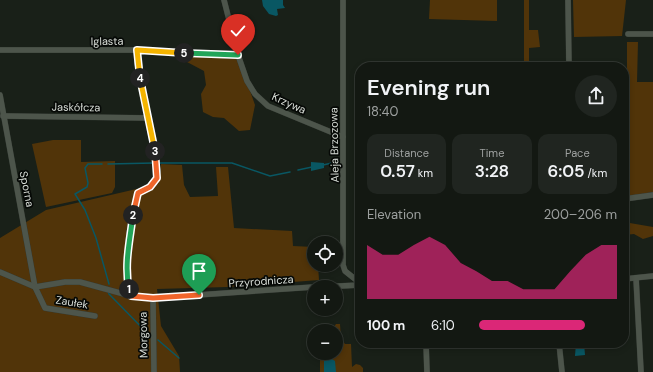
<!DOCTYPE html>
<meta charset="utf-8">
<style>
:root{--surface:#131812;--page:#202520;--text:#f1f3f6;--muted:#9da09f;--line:#323732;--accent:#db2777}
body{margin:0;font-family:"DM Sans",sans-serif;background:var(--page);color:var(--text);height:100vh;display:flex;flex-direction:column;font-size:15px;white-space:nowrap}
*{box-sizing:border-box;margin:0}
p{font-size:13px;color:var(--muted)}
.icon{flex:none;width:22px;height:22px;fill:none;stroke:currentColor;stroke-width:2;stroke-linecap:round;stroke-linejoin:round}
.map{position:relative;flex:1;overflow:hidden}
.drawer{position:absolute;left:355px;top:62px;width:274px;height:286px;display:flex;flex-direction:column;background:var(--surface);border-radius:16px;box-shadow:0 2px 6px #0003,0 0 0 1px var(--line)}
.drawer>*{flex:none}
.controls{position:absolute;left:307px;top:236px;display:grid;gap:8px}
.controls a{display:grid;place-items:center;width:36px;height:36px;border-radius:50%;background:var(--surface);box-shadow:0 2px 6px #0003,0 0 0 1px var(--line);font-size:20px}
.pin{position:absolute;display:grid;place-items:center;width:34px;height:34px;color:#fff;margin:-41px -17px;border-radius:50% 50% 50% 0;rotate:-45deg;box-shadow:0 0 4px #0007}
.pin .icon{rotate:45deg}
.km{position:absolute;width:20px;height:20px;margin:-10px;border-radius:50%;background:#222;color:#fff;font-size:11px;line-height:20px;text-align:center}
.round{display:grid;place-items:center;flex:none;width:42px;height:42px;border-radius:21px;background:var(--page)}
.head{display:flex;align-items:center;justify-content:space-between;height:68px;padding:0 12px}
h1{font-size:22px;font-weight:600;line-height:30px}
.stats{display:grid;grid-template-columns:repeat(3,1fr);gap:6px;height:68px;padding:4px 12px}
.stats div{display:grid;align-content:center;border-radius:10px;background:var(--page);text-align:center}
.stats b{font-size:17px;font-weight:600}
.stats small{font-size:11px;font-weight:400}
.stats p{font-size:11px}
.chart{height:112px;padding:8px 12px}
.chart p{display:flex;justify-content:space-between}
.chart svg{width:100%;height:72px;margin-top:4px;fill:var(--accent);opacity:.7}
ul{padding:0 12px;list-style:none;font-size:13px}
li{display:grid;grid-template-columns:64px 48px 1fr;align-items:center;height:30px}
li i{height:10px;border-radius:5px;background:var(--accent)}
.map>svg:first-child{display:block}
</style>
<div class="map">
<svg width="653" height="372" viewBox="0 0 653 372">
<rect width="100%" height="100%" fill="#192018"/>
<g fill="#513409">
<polygon points="430,0 497,0 497,21 429,19"/>
<polygon points="524,0 529,0 529,30 538,30 540,47 529,48 529,62 538,63 538,67 524,67"/>
<polygon points="573,0 626,0 622,36 574,37"/>
<polygon points="627,42 638,42 637,82 653,82 653,192 624,198 624,78 627,76"/>
<polygon points="185,56 239,59 255,105 250,130 239,131 224,118 213,117 203,112 201,94 206,85 204,71 187,62"/>
<polygon points="53,140 81,140 81,162 115,161 115,187 112,193 46,207 32,144"/>
<polygon points="161,164 182,165 184,185 190,197 218,196 216,167 228,167 234,228 292,231 293,246 314,247 314,265 318,265 319,280 227,287 157,289 161,326 179,356 180,372 0,372 0,238 46,210 158,184"/>
<polygon points="624,222 653,227 653,236 643,239 634,234 624,235"/>
<polygon points="336,324 340,324 341,338 345,344 351,344 352,367 356,364 360,365 363,368 363,372 320,372 320,353 336,353 336,331 321,331 321,328 334,327"/>
</g>
<g fill="#095763">
<polygon points="262,0 283,0 283,5 285,8 277,9 278,15 276,16 269,14 263,6"/>
<polygon points="311,162 324,163 324,168 311,171"/>
<polygon points="576,343 584,343 585,355 575,356"/>
<polygon points="329,357 335,361 336,372 324,372 324,361"/>
</g>
<g fill="none" stroke-linecap="round" stroke-linejoin="round">
<g stroke="#095763" stroke-width="1.5">
<polyline points="160,163 232,163 270,176 290,172"/>
<polyline points="102,164 88,164 85,168 88,183 87,187 75,194 85,210 96,238 109,284"/>
<polyline points="108,164 154,163"/>
<polyline points="323,165 341,161"/>
<polyline points="298,170 312,167"/>
<polyline points="108,291 109,294 151,337"/>
<polyline points="158,340 179,358"/>
</g>
<g stroke="#333933" stroke-width="6">
<g id="minor">
<polyline points="224,0 238,55 247,81 255,94 268,106 343,137"/>
<polyline points="343,0 343,265 345,271 360,283"/>
<polyline points="568,0 569,67"/>
<polyline points="628,34 653,34"/>
<polyline points="0,50 137,50 238,55"/>
<polyline points="0,95 35,287 45,308 95,316"/>
<polyline points="3,116 149,118"/>
<polyline points="624,199 653,195"/>
<polyline points="0,272 35,287 65,282 80,282 131,296 153,298 314,287"/>
<polyline points="636,278 641,372"/>
<polyline points="624,279 653,276"/>
<polyline points="320,287 360,285"/>
<path d="M131 296C124 264 128 224 138 193L154 184 158 171 137 62V50"/>
<polyline points="153,298 154,372"/>
<polyline points="426,343 427,372"/>
<polyline points="559,343 562,372"/>
</g>
</g>
<use href="#minor" stroke="#4d554b" stroke-width="5.5"/>
</g>
<g fill="none" stroke-linecap="round" stroke-linejoin="round">
<g stroke="#fff" stroke-width="8">
<polyline id="split-1" points="129,289 131,296 153,298 199,295"/>
</g>
<g stroke="#fff" stroke-width="8">
<path id="split-2" d="M129 289C124 264 130 240 133 215"/>
</g>
<g stroke="#fff" stroke-width="8">
<polyline id="split-3" points="133,215 138,193 150,187 157,178 155,151"/>
</g>
<g stroke="#fff" stroke-width="8">
<polyline id="split-4" points="140,78 155,151"/>
</g>
<g stroke="#fff" stroke-width="8">
<polyline id="split-5" points="140,78 137,50 184,53"/>
</g>
<g stroke="#fff" stroke-width="8">
<polyline id="split-6" points="184,53 238,55"/>
</g>
<use href="#split-1" stroke="#f0652b" stroke-width="5"/>
<use href="#split-2" stroke="#22a559" stroke-width="5"/>
<use href="#split-3" stroke="#f0652b" stroke-width="5"/>
<use href="#split-4" stroke="#f5b400" stroke-width="5"/>
<use href="#split-5" stroke="#f5b400" stroke-width="5"/>
<use href="#split-6" stroke="#22a559" stroke-width="5"/>
</g>
<g text-anchor="middle" stroke-width="3.5" stroke-linejoin="round" paint-order="stroke">
<g font-size="11" fill="#d9ded8" stroke="#060906">
<text transform="translate(107 41) rotate(-1)" y="4">Iglasta</text>
<text transform="translate(289 103) rotate(24)" y="4">Krzywa</text>
<text transform="translate(76 107) rotate(1)" y="4">Jaskółcza</text>
<text transform="translate(334 145) rotate(-91)" y="4">Aleja Brzozowa</text>
<text transform="translate(27 189) rotate(79)" y="4">Sporna</text>
<text transform="translate(261 281) rotate(-4)" y="4">Przyrodnicza</text>
<text transform="translate(72 302) rotate(9)" y="4">Zaułek</text>
<text transform="translate(143 335) rotate(-91)" y="4">Morgowa</text>
</g>
</g>
</svg>
<div class="controls">
<a><svg class="icon" aria-label="locate" viewBox="0 0 24 24"><circle cx="12" cy="12" r="6"/><path d="M12 2v4M12 18v4M2 12h4M18 12h4"/></svg></a>
<a>+</a>
<a>−</a>
</div>
<div class="pin" style="left:199px;top:295px;background:#1e9e55"><svg class="icon" aria-label="arrive" viewBox="0 0 24 24"><path d="M6 21V4h12l-3 4 3 4H6"/></svg></div>
<div class="pin" style="left:238px;top:55px;background:#d93025"><svg class="icon" aria-label="check" viewBox="0 0 24 24"><path d="M5 12l5 5 9-10"/></svg></div>
<b class="km" style="left:129px;top:289px">1</b>
<b class="km" style="left:133px;top:215px">2</b>
<b class="km" style="left:155px;top:151px">3</b>
<b class="km" style="left:140px;top:78px">4</b>
<b class="km" style="left:184px;top:53px">5</b>
<section class="drawer">
<div class="head"><div><h1>Evening run</h1><p>18:40</p></div><a class="round"><svg class="icon" aria-label="share" viewBox="0 0 24 24"><path d="M12 15V3M7 8l5-5 5 5M5 13v7h14v-7"/></svg></a></div>
<div class="stats">
<div><p>Distance</p><b>0.57<small> km</small></b></div>
<div><p>Time</p><b>3:28</b></div>
<div><p>Pace</p><b>6:05<small> /km</small></b></div>
</div>
<div class="chart"><p><span>Elevation</span>200–206 m</p>
<svg viewBox="0 0 160 44" preserveAspectRatio="none"><path d="M0 44V11L10 17L20 17L30 11L40 6L50 11L60 22L70 27L80 33L90 33L100 38L110 38L120 38L130 27L140 17L150 11L160 11V44z"/></svg>
</div>
<ul>
<li><b>100 m</b>6:10<i style="width:77%"></i></li>
</ul>
</section>
</div>
